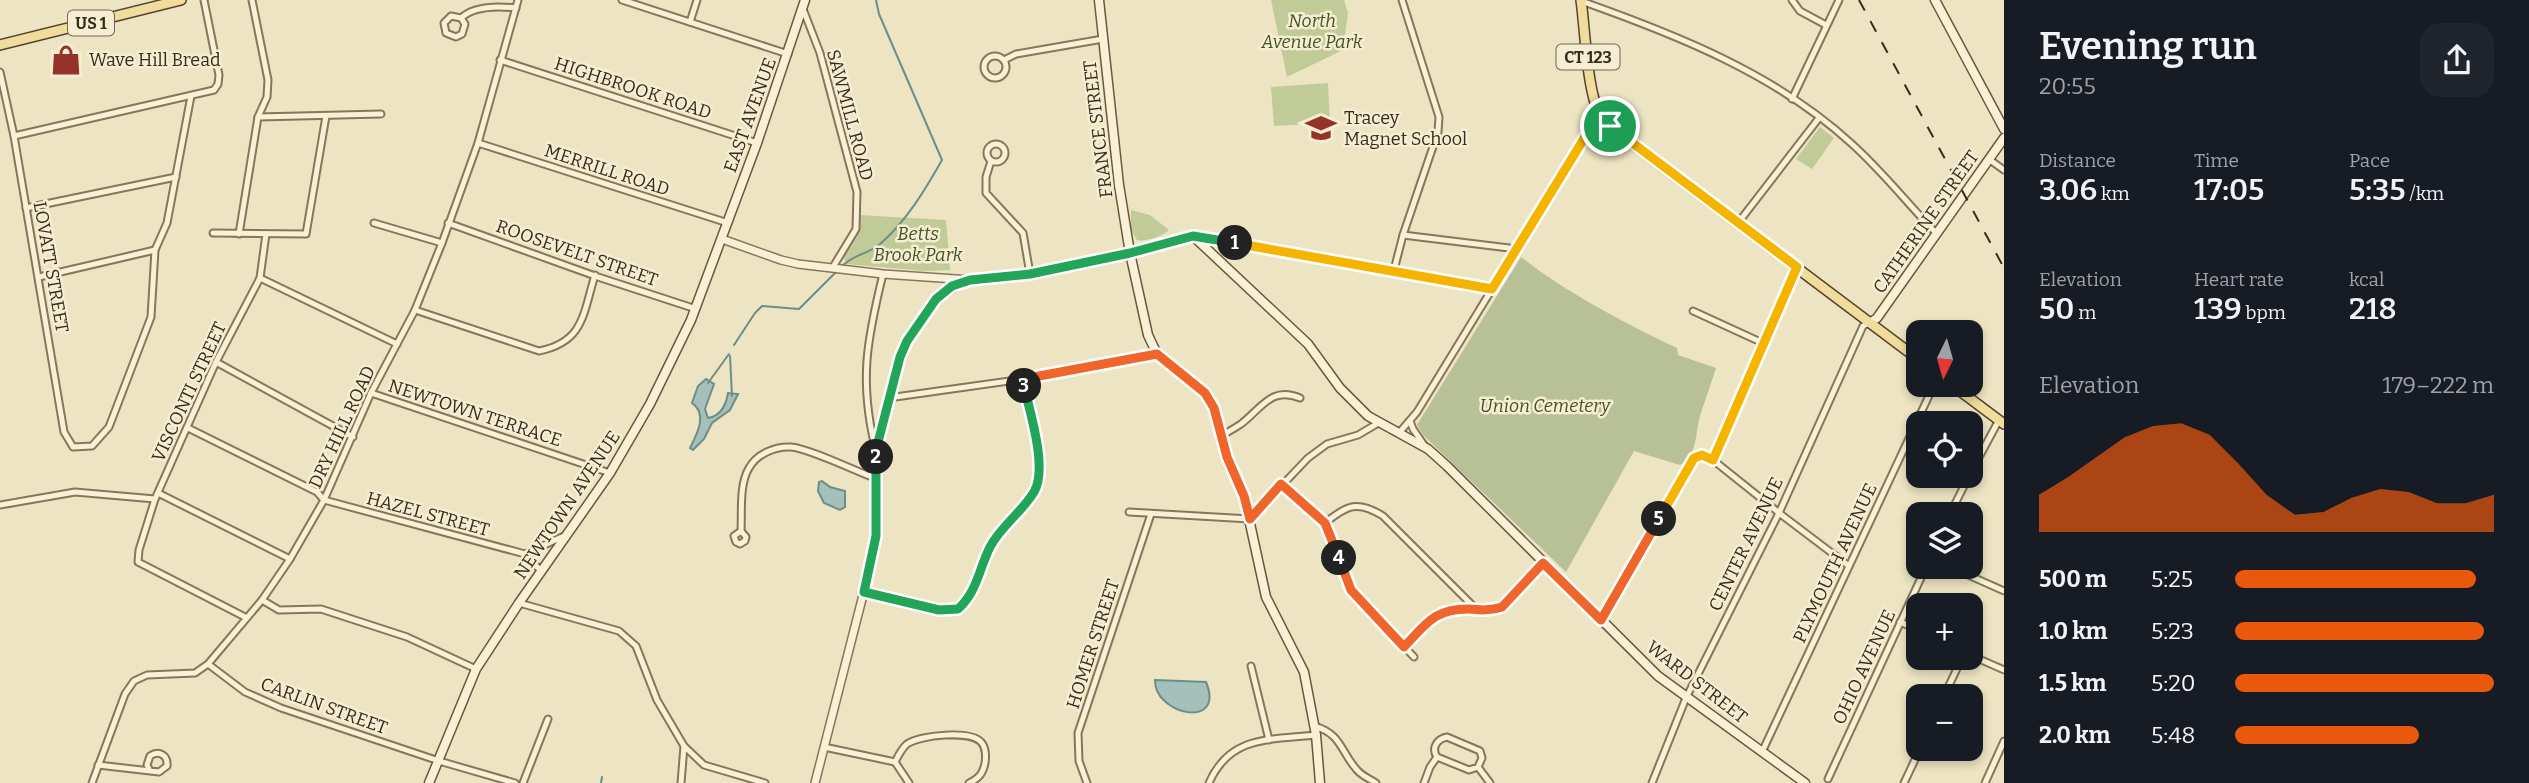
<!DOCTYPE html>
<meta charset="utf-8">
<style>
:root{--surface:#171b24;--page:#20242c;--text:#f1f3f6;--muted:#9ea1a6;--accent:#ea580c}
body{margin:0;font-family:Bitter,serif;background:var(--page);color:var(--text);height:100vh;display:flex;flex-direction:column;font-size:26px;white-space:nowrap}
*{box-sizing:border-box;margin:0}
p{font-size:23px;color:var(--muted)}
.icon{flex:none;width:38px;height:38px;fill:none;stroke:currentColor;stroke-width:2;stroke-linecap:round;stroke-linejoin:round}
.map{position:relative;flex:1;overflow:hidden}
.sheet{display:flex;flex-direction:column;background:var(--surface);width:525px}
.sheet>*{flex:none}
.needle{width:46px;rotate:185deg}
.fabs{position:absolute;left:1906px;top:320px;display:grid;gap:14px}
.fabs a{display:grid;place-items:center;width:77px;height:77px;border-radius:14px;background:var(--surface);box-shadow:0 4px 10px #0003;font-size:35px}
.pin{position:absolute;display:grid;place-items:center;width:60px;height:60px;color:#fff;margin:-30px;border:4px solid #fff;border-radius:50%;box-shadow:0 2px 7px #0007}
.km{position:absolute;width:35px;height:35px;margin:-18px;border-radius:50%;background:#222;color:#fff;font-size:19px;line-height:35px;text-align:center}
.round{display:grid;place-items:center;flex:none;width:74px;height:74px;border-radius:21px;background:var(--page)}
.overview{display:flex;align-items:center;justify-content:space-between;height:119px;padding:0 35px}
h1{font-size:38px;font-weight:600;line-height:52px}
.metrics{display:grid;grid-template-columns:repeat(3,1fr);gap:10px;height:119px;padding:7px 35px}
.metrics div{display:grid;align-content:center}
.metrics b{font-size:30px;font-weight:600}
.metrics small{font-size:19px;font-weight:400}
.metrics p{font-size:19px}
.chart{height:196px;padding:14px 35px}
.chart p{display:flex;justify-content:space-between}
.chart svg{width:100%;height:126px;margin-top:7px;fill:var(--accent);opacity:.7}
ul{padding:0 35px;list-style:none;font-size:23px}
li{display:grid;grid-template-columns:112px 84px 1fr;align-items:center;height:52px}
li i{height:18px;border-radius:9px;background:var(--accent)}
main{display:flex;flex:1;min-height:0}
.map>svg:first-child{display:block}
</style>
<main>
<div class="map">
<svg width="2004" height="783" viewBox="0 0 2004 783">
<rect width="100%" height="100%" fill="#ede4c3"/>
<g fill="#c1cb97">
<polygon points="1271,0 1344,0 1348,13 1343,50 1287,77"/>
<polygon points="1328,83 1330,123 1274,126 1271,87"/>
<polygon points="1820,127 1834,138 1812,169 1796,159"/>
<path d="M1131 210 1150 215 1169 230C1163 236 1145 242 1137 240L1131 229Z"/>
<polygon points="859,215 946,220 950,270 924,271 847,264 843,258 858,229"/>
</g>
<path fill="#b8c097" d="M1521 257C1565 292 1626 324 1677 348L1678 355 1716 368C1711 384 1705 400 1700 416 1695 432 1698 456 1680 465L1634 451 1566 572 1423 435 1417 425Z"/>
<g fill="#a5c0ba" stroke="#6c8e88" stroke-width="2">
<path d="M706 379 714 384 705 409 708 418C721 416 726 405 728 393L738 394 730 410 712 423 704 439 693 450 690 448C697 434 708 414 692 403L698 386Z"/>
<polygon points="822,481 830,487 845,491 845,507 840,510 824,503 818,491 819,482"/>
<path d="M1155 680 1206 682C1226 730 1154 715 1155 680Z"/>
</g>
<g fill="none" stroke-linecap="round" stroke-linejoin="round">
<g stroke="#6c8e88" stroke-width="2">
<path d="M841 267C854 254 866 255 879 245 906 222 925 190 942 160L879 14 876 0"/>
<polyline points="734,345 755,313 762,306 799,309 837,271"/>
<polyline points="730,356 732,396"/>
<polyline points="708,383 729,354"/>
<polyline points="601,783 602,777"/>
</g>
<g stroke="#87765a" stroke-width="9">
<g id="minor">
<polyline points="622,0 788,54"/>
<polyline points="1792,0 1800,11 1826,25"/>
<path d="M1581 1C1677 35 1776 74 1852 144 1882 171 1908 204 1936 233"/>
<polyline points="803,9 820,53 857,192 856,229 833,267"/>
<path d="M461 18 465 24 462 34 456 37 446 33 444 23 451 16 461 18C474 6 498 6 516 8"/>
<polyline points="690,22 697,0"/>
<circle cx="995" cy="67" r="11"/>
<polyline points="500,60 757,143"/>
<polyline points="1004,60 1016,54 1103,39"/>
<polyline points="0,72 14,136 64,432 73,447 92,446 109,427 151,317 155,250 167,223 191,96"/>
<polyline points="1792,99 1839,0"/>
<polyline points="258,117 381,114"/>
<polyline points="14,136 214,90 218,84 219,75 204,0"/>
<polyline points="478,143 728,223"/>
<circle cx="996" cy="153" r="9"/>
<polyline points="1990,160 2004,170"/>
<polyline points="991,161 986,177 986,193 1023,233 1030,274"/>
<polyline points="26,208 176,177"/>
<polyline points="374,223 442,243"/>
<polyline points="448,223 598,277 696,309"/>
<polyline points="1738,223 1819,118"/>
<polyline points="213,233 306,234 326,116"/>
<polyline points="239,234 258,117 267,97 268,80 252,0"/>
<polyline points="1403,235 1517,249"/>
<polyline points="1195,236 1492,289"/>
<polyline points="1394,270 1403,235 1438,132 1439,117 1402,0"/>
<polyline points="39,277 155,250"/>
<polyline points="260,278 397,344"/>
<path d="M415 310 539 351C584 342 583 314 595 275"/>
<polyline points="1693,311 1765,344"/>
<polyline points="216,362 353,437"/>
<polyline points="371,393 610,473"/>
<polyline points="888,398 1023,379 1157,354"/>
<polyline points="1410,421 1413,429 1424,445"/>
<polyline points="188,428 317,492 324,500 525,554 541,571"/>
<polyline points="1399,433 1417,412 1599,114"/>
<path d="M1221 436C1228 432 1235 428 1241 424 1262 408 1271 386 1300 398"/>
<path d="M875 447C859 380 867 340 883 274"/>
<polyline points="1713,460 1797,267"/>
<polyline points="1970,474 1999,420"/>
<polyline points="1281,484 1325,523 1351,590 1414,657"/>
<polyline points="158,493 290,559"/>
<polyline points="0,505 75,492 155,499"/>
<polyline points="1129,512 1250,519 1308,458 1327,444 1358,435 1380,422"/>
<polyline points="1950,514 1969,476"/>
<path d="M1325 523C1347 505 1358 500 1383 516L1476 609"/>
<path d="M741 531 734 536 736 542 740 544 745 541 746 537 741 531C742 513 739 484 749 468 757 454 775 446 791 447 811 449 855 471 877 479"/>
<polyline points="525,554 564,536"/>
<polyline points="1950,567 2004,591"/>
<polyline points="865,592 939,610 958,609 966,602 995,537 1033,494 1038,484 1039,465 1023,379"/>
<polyline points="262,600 279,610 321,609 407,637 476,669"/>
<polyline points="519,603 619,631 636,646 657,700 684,746 704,765 765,783"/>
<polyline points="245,617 138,562 139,550 155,499 216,362 260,278 266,234"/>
<path d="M1601 620 1692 460C1699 453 1706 455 1713 460L1783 516 1849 566"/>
<polyline points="1900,622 1918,630"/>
<path d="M1404 647C1426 624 1434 609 1468 609 1480 610 1491 611 1502 607L1543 563"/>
<polyline points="1970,655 2004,670"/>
<polyline points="208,664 245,692 281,708 439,761 515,783"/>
<polyline points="1251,666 1269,740"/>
<polyline points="1944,696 1962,658"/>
<path d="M1314 726C1342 734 1340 751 1357 770 1362 776 1370 779 1376 783"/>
<path d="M1447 737 1480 751 1482 758 1478 767 1469 770 1437 757C1431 748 1437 739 1447 737Z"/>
<polyline points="824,747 895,762"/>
<polyline points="1762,752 1934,385"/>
<path d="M895 762C898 756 902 748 907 744 920 735 970 730 981 742 986 747 986 757 985 763 983 774 978 779 969 783"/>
<polyline points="895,762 909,783"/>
<path d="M98 765 159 772 167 766C168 755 159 750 150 756L147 765 150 771"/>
<polyline points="1478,767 1490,783"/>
<polyline points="1828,779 1926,567"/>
<polyline points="92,783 125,694 134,681 147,675 195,673 208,664 262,600 290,559 324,500 371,393 415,310 442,243 478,143 518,0"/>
<polyline points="523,783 548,719"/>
<polyline points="681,783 684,746"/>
<polyline points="1087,783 1079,761 1078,733 1151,514"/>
<path d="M1209 783C1230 735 1270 740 1316 735"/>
<polyline points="1424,783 1430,767 1437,757"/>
<polyline points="1652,783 1686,698 1779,513 1863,326 1871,322"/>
<polyline points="1904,783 1920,749"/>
<polyline points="1985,783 2004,741"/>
</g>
</g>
<g stroke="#87765a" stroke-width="10">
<g id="tertiary">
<polyline points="722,239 781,260 798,264 883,274 970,280 1030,274 1130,253"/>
<path d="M815 783 874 552C879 518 873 484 876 450 877 436 883 422 886 408 898 357 917 299 970 280"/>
</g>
</g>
<g stroke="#69573e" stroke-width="11">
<g id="secondary">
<polyline points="1099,0 1119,185 1130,253 1148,335 1157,354 1205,393 1214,408 1227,458 1244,496 1266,597 1304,672 1316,735 1320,783"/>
<polyline points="1935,0 2004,129"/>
<polyline points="1130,253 1193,236 1308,344 1340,388 1368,416 1428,449 1447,466 1658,676 1805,783"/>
<polyline points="1871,322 1877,318 2004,138"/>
<polyline points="429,783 476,669 519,603 610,473 650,404 691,320 757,143 805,0"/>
</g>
</g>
<g stroke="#55432f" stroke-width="12">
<g id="primary">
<path d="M1581 0C1585 28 1587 92 1600 115 1604 122 1612 128 1619 134L1918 359"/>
<polyline points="0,45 181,0"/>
<polyline points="1952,385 2004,424"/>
</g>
</g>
<use href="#minor" stroke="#f8f1d6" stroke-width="5"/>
<use href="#tertiary" stroke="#f8f1d6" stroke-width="7"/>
<use href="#secondary" stroke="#f8f1d6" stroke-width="8"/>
<use href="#primary" stroke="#f0dc9c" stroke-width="9"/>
<polyline stroke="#372c1e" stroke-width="2" stroke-dasharray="12 12" stroke-linecap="butt" points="1859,0 2004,268"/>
</g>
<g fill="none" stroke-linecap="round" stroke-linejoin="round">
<g stroke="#fff" stroke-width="14">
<polyline id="split-1" points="1235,243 1492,289 1599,114 1610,126"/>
</g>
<g stroke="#fff" stroke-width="14">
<polyline id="split-2" points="876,457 876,450 900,357 907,341 936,299 952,286 970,280 1030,274 1130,253 1193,236 1235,243"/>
</g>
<g stroke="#fff" stroke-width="14">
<path id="split-3" d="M876 457V536L864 592 939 610 958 609C977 592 979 569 990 547 1001 526 1022 512 1034 492 1048 468 1030 413 1024 386"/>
</g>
<g stroke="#fff" stroke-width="14">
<polyline id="split-4" points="1024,386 1023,379 1157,354 1205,393 1214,408 1227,457 1244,496 1250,519 1281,484 1325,523 1339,558"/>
</g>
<g stroke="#fff" stroke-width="14">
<path id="split-5" d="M1339 558 1351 590 1404 647C1426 624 1434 609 1468 609 1480 610 1491 611 1502 607L1543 563 1601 620 1659 519"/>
</g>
<g stroke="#fff" stroke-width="14">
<polyline id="split-6" points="1610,126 1797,267 1713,460 1702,455 1694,458 1659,519"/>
</g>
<use href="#split-1" stroke="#f5b400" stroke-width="9"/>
<use href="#split-2" stroke="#22a559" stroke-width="9"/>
<use href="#split-3" stroke="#22a559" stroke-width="9"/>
<use href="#split-4" stroke="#f0652b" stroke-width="9"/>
<use href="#split-5" stroke="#f0652b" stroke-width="9"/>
<use href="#split-6" stroke="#f5b400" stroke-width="9"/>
</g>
<defs>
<g id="shop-bare" transform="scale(2.415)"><path d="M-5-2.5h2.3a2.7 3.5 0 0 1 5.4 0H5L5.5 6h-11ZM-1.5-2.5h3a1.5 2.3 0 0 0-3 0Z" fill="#95332b" stroke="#f5eed3" stroke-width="2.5" paint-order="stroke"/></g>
<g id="school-bare" transform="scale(2.415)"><path d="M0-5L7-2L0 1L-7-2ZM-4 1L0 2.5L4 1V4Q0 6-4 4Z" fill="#95332b" stroke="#f5eed3" stroke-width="2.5" paint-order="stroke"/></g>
</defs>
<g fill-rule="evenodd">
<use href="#shop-bare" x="66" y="60"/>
<use href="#school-bare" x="1321" y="128"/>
</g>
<g text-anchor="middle" stroke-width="5" stroke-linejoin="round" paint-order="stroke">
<g fill="#f5eed3" stroke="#706654" stroke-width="2">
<rect x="68" y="10.5" width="46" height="25" rx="5"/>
<rect x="1556.5" y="44.5" width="63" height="25" rx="5"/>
</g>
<g font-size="16" font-weight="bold" fill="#372c1e">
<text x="91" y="29">US 1</text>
<text x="1588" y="63">CT 123</text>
</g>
<g font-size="18" font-style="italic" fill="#445325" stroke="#f5eed3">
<text x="1312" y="27">North<tspan x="1312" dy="21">Avenue Park</tspan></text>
<text x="918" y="240">Betts<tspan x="918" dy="21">Brook Park</tspan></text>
<text x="1545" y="412">Union Cemetery</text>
</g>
<g font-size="18" fill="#372c1e" stroke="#f5eed3" text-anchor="start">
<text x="89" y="66">Wave Hill Bread</text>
<text x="1344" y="124">Tracey<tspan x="1344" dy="21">Magnet School</tspan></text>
</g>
<g font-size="18" fill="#372c1e" stroke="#f5eed3">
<text transform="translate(633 88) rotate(18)" y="6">HIGHBROOK ROAD</text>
<text transform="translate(750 115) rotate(-70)" y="6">EAST AVENUE</text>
<text transform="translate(850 115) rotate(75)" y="6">SAWMILL ROAD</text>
<text transform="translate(1098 129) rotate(-97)" y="6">FRANCE STREET</text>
<text transform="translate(607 170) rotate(18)" y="6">MERRILL ROAD</text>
<text transform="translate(1926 222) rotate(-55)" y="6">CATHERINE STREET</text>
<text transform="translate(577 253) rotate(19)" y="6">ROOSEVELT STREET</text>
<text transform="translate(51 267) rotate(80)" y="6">LOVATT STREET</text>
<text transform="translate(189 392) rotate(-65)" y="6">VISCONTI STREET</text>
<text transform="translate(475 413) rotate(18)" y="6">NEWTOWN TERRACE</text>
<text transform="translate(342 427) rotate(-65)" y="6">DRY HILL ROAD</text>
<text transform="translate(567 505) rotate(-56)" y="6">NEWTOWN AVENUE</text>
<text transform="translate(428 514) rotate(15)" y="6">HAZEL STREET</text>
<text transform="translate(1746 544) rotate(-64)" y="6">CENTER AVENUE</text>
<text transform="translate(1835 563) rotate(-65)" y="6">PLYMOUTH AVENUE</text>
<text transform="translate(1093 644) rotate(-72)" y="6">HOMER STREET</text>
<text transform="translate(1864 667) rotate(-65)" y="6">OHIO AVENUE</text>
<text transform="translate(1697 682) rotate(38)" y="6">WARD STREET</text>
<text transform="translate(324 706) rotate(20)" y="6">CARLIN STREET</text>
</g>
</g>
</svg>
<div class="fabs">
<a><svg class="needle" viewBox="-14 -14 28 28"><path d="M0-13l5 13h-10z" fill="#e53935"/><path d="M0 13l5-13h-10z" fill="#9ea1a6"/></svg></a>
<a><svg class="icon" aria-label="locate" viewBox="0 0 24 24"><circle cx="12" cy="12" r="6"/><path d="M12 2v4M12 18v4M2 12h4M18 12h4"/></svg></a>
<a><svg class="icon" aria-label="layers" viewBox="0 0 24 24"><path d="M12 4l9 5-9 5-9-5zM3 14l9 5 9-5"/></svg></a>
<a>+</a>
<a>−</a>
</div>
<div class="pin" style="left:1610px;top:126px;background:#1e9e55"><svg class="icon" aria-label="arrive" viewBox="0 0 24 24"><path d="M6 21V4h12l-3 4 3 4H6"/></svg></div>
<b class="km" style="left:1235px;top:243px">1</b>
<b class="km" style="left:876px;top:457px">2</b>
<b class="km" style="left:1024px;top:386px">3</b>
<b class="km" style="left:1339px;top:558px">4</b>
<b class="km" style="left:1659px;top:519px">5</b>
</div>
<section class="sheet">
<div class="overview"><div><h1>Evening run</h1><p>20:55</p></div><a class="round"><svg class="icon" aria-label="share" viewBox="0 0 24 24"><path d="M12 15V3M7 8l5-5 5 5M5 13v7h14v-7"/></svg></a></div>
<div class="metrics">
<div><p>Distance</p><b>3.06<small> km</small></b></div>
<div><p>Time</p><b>17:05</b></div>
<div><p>Pace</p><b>5:35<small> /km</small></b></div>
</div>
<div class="metrics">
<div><p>Elevation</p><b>50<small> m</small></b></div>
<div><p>Heart rate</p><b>139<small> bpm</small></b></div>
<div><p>kcal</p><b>218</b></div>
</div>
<div class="chart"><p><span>Elevation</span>179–222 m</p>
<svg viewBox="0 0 160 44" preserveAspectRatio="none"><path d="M0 44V31L10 25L20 18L30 11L40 7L50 6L60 10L70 20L80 31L90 38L100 37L110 32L120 29L130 30L140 34L150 34L160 31V44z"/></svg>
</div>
<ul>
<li><b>500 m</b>5:25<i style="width:93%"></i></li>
<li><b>1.0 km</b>5:23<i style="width:96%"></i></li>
<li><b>1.5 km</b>5:20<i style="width:100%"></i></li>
<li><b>2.0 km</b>5:48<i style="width:71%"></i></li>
</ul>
</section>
</main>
